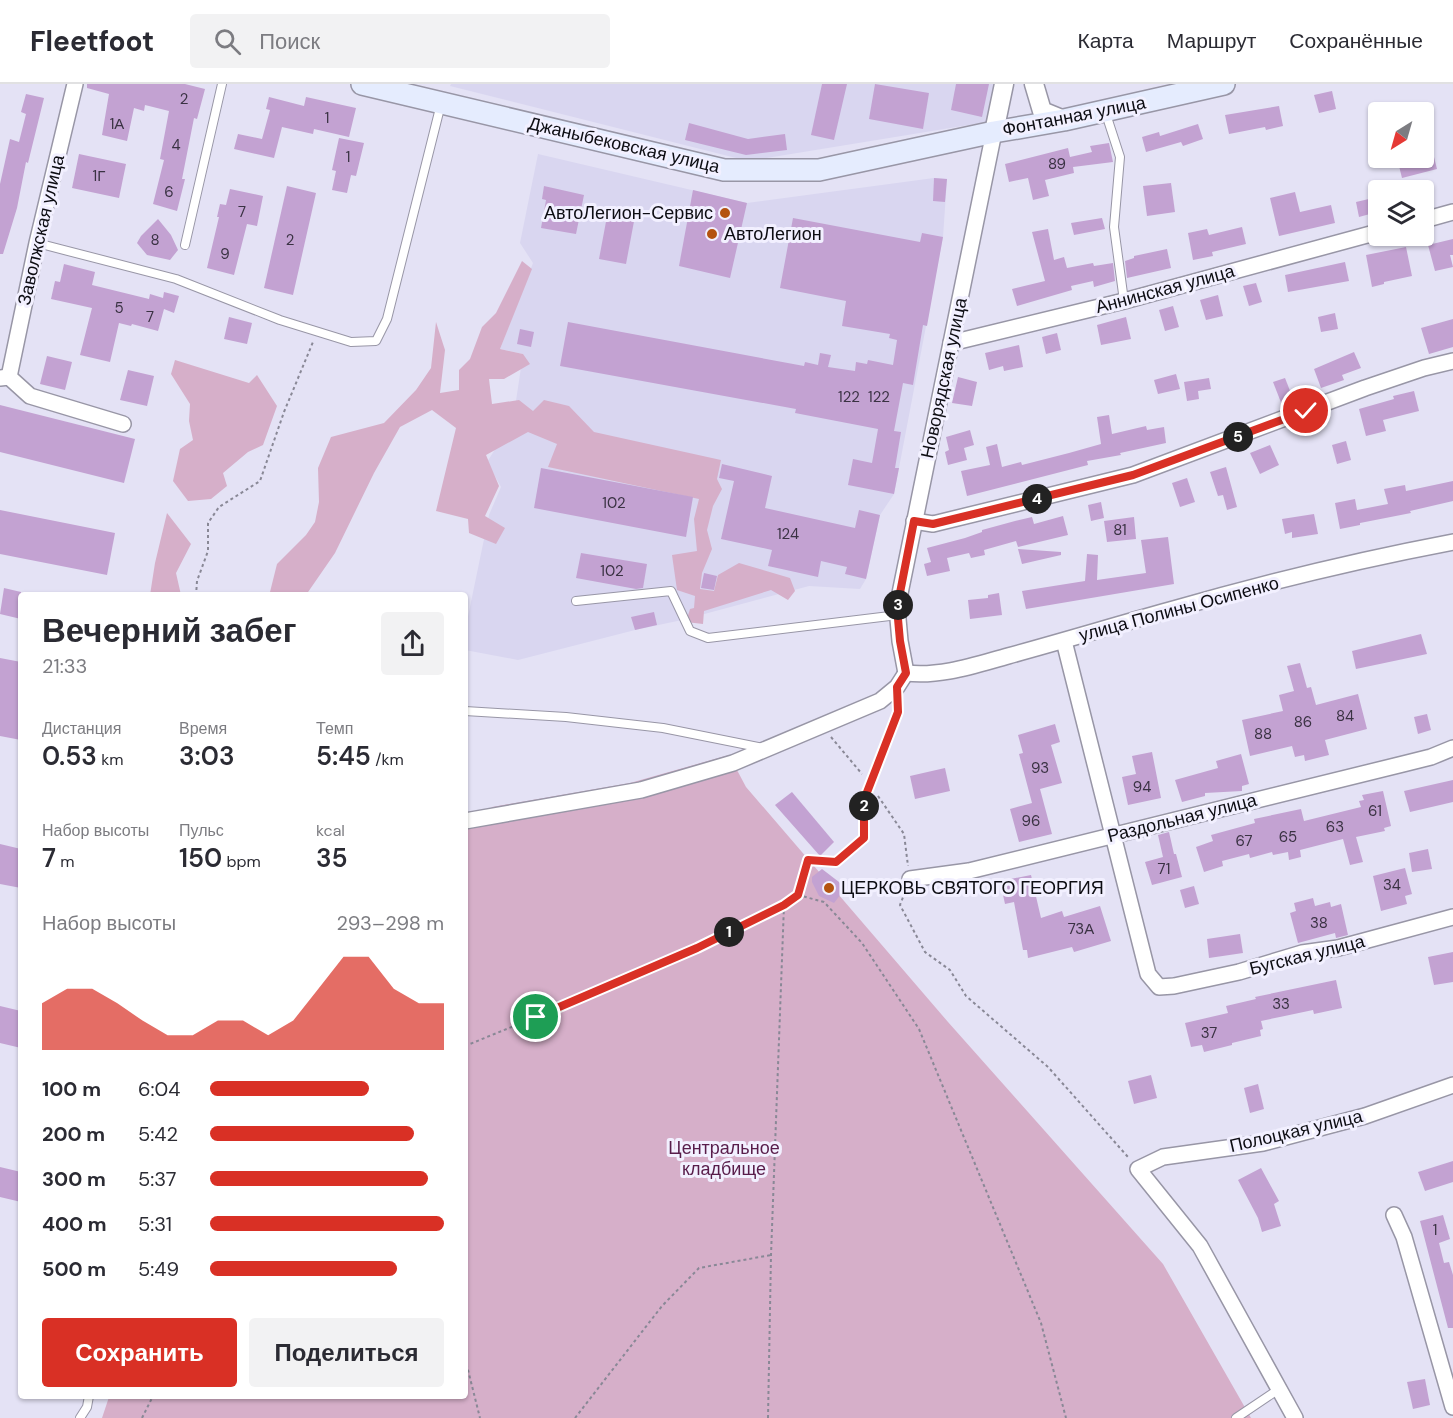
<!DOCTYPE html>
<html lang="ru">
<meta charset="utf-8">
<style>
:root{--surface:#fff;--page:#f2f2f3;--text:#2b2b33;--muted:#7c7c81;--line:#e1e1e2;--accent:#d93025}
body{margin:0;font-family:"DM Sans",sans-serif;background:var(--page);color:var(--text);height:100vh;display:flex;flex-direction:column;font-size:22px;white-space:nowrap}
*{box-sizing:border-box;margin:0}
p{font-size:20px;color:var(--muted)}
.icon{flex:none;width:33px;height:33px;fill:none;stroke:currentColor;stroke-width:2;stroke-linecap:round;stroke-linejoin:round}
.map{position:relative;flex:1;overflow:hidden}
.panel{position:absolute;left:18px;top:508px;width:450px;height:807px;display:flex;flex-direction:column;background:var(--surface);border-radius:6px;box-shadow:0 2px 4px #0004}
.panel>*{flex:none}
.needle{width:39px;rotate:217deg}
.buttons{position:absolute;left:1368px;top:18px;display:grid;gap:12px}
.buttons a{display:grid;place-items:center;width:66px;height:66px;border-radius:6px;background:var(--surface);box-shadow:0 2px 4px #0004;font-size:30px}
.pin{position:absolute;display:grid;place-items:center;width:51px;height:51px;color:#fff;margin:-26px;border:3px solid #fff;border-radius:50%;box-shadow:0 2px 6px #0007}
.km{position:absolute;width:30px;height:30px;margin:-15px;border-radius:50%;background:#222;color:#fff;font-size:16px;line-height:30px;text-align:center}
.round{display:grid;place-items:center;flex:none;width:63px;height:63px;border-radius:6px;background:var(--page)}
.head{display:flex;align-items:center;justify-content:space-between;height:102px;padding:0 24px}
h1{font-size:33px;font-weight:600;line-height:45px}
.metrics{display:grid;grid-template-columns:repeat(3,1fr);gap:9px;height:102px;padding:6px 24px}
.metrics div{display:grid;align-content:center}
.metrics b{font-size:26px;font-weight:600}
.metrics small{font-size:16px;font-weight:400}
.metrics p{font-size:16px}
.chart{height:168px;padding:12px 24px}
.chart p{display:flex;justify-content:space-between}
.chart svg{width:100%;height:108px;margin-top:6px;fill:var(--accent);opacity:.7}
.button{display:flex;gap:12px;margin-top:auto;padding:12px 24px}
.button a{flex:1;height:69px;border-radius:6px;background:var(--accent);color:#fff;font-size:24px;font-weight:600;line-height:69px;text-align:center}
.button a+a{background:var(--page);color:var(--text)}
ul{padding:0 24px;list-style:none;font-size:20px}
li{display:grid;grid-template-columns:96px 72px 1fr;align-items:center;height:45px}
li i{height:15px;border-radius:8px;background:var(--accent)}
header{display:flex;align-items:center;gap:36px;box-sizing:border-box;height:84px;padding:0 30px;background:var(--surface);border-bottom:2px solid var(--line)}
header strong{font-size:28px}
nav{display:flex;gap:33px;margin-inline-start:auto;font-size:21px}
.search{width:420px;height:54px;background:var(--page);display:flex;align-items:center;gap:15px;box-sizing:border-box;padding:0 21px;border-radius:6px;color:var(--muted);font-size:22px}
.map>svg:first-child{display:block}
</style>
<header>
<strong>Fleetfoot</strong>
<div class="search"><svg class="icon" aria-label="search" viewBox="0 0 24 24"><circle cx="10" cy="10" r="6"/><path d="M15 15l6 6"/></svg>Поиск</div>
<nav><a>Карта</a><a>Маршрут</a><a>Сохранённые</a></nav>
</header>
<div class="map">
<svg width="1453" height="1334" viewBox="0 0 1453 1334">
<rect width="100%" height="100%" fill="#e4e2f5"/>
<g fill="#d9d6f0">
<polygon points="451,0 995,0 987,38 748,77 450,2"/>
<polygon points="538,70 747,119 934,94 947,95 943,153 894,410 880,431 866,495 860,505 809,502 682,536 635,546 518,576 465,566 465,547 489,431 501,403 487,378 513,337 523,270 500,265 533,179 520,159"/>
</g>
<g fill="#d6afc9">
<polygon points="522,177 532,185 500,265 523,270 530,280 504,295 489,295 492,320 519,316 533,327 544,316 569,322 594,348 721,376 717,395 722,405 713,422 707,446 712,465 702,489 700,505 714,507 718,491 739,479 790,494 795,507 788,516 771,506 704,527 703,540 686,538 690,525 694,524 695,512 677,506 672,471 697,467 694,435 699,415 548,383 557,360 528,348 486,371 499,402 485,432 505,444 496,460 469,449 468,435 436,427 456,344 432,326 400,343 374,389 335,469 306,511 269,512 277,480 306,451 315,438 319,418 318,384 331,353 384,339 416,306 431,284 436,238 445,266 440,309 459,306 459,286 470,275 482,243 496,229"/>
<polygon points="175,276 249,299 257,291 277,322 263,361 248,368 223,389 227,402 211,415 188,417 173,397 180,365 193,356 189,337 190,320 171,290"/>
<polygon points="167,429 191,460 176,489 181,511 150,511 155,479"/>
<polygon points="729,671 746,703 948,938 1163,1180 1251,1334 102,1334 109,1313 465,1312 465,743 483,739 492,723 630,699"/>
</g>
<g fill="#c3a2d2">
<polygon points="87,0 185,0 205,5 197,35 194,34 182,95 185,95 177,127 153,120 164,76 160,75 169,27 145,21 144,27 134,24 127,57 102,51 109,10 87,4"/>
<polygon points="822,0 847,0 834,56 811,51"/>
<polygon points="875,0 929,9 923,45 869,35"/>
<polygon points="956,0 989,0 982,33 951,26"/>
<polygon points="1332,7 1336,25 1319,29 1314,11"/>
<polygon points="26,10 44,14 28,79 26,78 17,124 3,170 0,170 0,100 10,55 19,58 26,30 21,28"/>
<polygon points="269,13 304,22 306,13 356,24 349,53 314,45 313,50 282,43 274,74 234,65 238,50 262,55 270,26 266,25"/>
<polygon points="1279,22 1283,42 1266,46 1265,43 1229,50 1225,31"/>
<polygon points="689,39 748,55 785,50 787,66 746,71 685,56"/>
<polygon points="1198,40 1203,55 1183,62 1181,58 1146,68 1142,53 1159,48 1160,52"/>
<polygon points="1428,49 1437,85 1402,94 1397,74 1424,74 1424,50"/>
<polygon points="339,54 364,59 356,92 351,91 347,109 332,106 336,87 332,86"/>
<polygon points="1109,59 1113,78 1073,83 1074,89 1045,96 1049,112 1033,116 1028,94 1009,98 1005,80 1068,64 1070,73 1092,68 1090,62"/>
<polygon points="79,70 126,80 119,114 72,104"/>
<polygon points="934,94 947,95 945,118 933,117"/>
<polygon points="1171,99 1175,128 1147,132 1143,102"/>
<polygon points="287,102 316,109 293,211 264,204"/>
<polygon points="544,102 584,111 576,150 541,144 546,116 542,115"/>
<polygon points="230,105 263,112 257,142 247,140 234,191 207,184 219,133 217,133 220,120 226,121"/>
<polygon points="693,106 747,119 730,194 679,182"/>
<polygon points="1295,108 1300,128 1331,121 1335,139 1279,152 1270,114"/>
<polygon points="1373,114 1377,128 1359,133 1356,118"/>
<polygon points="608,127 635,132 626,180 599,175"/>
<polygon points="793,134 920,158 922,149 943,153 927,242 923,241 913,301 903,299 894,347 901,348 895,384 899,384 894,410 848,401 853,375 872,379 878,345 795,329 796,325 560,282 568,238 804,282 805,278 818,281 820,269 831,271 828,283 855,287 856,278 867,280 868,276 893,281 897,256 889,254 890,250 842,242 846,217 780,204"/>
<polygon points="1102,134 1105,145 1074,151 1071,139"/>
<polygon points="158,135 171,151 178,166 170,176 147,171 137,159 141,152"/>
<polygon points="1242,143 1246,160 1212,168 1213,172 1193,176 1188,149 1207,145 1209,151"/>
<polygon points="1048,145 1054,176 1064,173 1067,184 1093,179 1094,182 1113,179 1115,197 1094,203 1093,197 1071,202 1072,206 1017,222 1012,205 1045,197 1032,148"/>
<polygon points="1453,155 1453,171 1450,171 1453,183 1435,187 1428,161"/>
<polygon points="1406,163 1412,192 1384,198 1384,200 1372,203 1366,171"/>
<polygon points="1167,165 1171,184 1127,194 1125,177 1134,174 1134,172"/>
<polygon points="1345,178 1349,197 1288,208 1285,191"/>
<polygon points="64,180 95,188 92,201 149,215 150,210 163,214 164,208 179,212 174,229 164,225 158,247 132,240 131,242 119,239 110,278 80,271 92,224 51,215 55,197 60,198"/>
<polygon points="1256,199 1262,218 1249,222 1243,202"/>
<polygon points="1218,211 1223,232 1206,236 1200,216"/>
<polygon points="1173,222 1179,243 1165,247 1159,226"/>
<polygon points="1335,229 1338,245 1321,248 1318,233"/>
<polygon points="229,233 252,239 247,260 224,255"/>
<polygon points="1126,233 1131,255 1101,261 1097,241"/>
<polygon points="1453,235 1453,263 1429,270 1421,244"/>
<polygon points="520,245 534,248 531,263 517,260"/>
<polygon points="1057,249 1061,266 1046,270 1042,253"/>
<polygon points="1019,261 1023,283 1004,287 1003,282 989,286 985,269"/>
<polygon points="1354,268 1361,284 1342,291 1344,296 1321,304 1314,285"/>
<polygon points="47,272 72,278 65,306 40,300"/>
<polygon points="128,286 154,292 147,322 120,316"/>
<polygon points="1176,290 1180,305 1158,310 1154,296"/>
<polygon points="958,293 977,298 972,322 952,319"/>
<polygon points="1209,294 1211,305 1198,307 1199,315 1187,317 1184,298"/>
<polygon points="1285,294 1294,317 1282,321 1273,298"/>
<polygon points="1414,307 1419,327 1383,336 1386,347 1366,352 1359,325 1394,315 1393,312"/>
<polygon points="0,321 135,355 124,399 0,368"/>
<polygon points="1109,331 1112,350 1146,342 1147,346 1164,343 1166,359 1120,369 1121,371 1087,377 1088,381 967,412 961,387 990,381 986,363 997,360 1002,383 1021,378 1022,381 1069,369 1101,360 1097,333"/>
<polygon points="970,346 974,361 964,364 967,376 948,381 945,368 949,366 946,353"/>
<polygon points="1346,357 1351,376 1337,380 1332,361"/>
<polygon points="1270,361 1279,381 1260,390 1250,369"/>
<polygon points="722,380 772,392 765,424 855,444 859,426 880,431 866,495 845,490 847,483 821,477 818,493 768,482 772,466 721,455 734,397 719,394"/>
<polygon points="1226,383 1237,423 1227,426 1223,411 1218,412 1210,388"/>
<polygon points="541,384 693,413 686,453 534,424"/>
<polygon points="1187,394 1195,418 1180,423 1172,399"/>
<polygon points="1453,397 1453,417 1410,427 1411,429 1360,439 1360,441 1340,445 1335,419 1355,415 1357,426 1388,420 1384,405 1405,401 1406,407"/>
<polygon points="1101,418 1104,434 1091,437 1088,421"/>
<polygon points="0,426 115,449 107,491 0,470"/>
<polygon points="1314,430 1318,450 1292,454 1292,448 1285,450 1282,435"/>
<polygon points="1063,432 1068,451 1018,463 1016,457 984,466 985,471 971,474 969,469 947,474 950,487 927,492 924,480 931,478 927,464 965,454 982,448 982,446 1015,437 1032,433 1034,440"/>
<polygon points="1134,433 1136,455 1107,458 1104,437"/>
<polygon points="1168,453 1174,500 1026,525 1022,507 1085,497 1087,470 1098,471 1097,496 1146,489 1141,456"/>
<polygon points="1018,465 1061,468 1061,471 1022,480"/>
<polygon points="581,469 647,480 643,504 636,505 576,494"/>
<polygon points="704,489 717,492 714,506 701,504"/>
<polygon points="4,504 21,508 21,535 0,530"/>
<polygon points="999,509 1002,531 970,535 968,516 988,514 988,511"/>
<polygon points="654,528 657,541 635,546 631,533"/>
<polygon points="1421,550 1427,570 1356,585 1352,567"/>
<polygon points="0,574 21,578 21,656 0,652"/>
<polygon points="1300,579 1307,604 1311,603 1316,621 1358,610 1367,645 1325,656 1329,671 1305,677 1304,671 1295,673 1292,662 1250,672 1242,636 1283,627 1279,611 1294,607 1287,582"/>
<polygon points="1427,630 1431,646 1418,650 1414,633"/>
<polygon points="1055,640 1060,658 1051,661 1062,699 1040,705 1052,750 1019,758 1010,725 1032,719 1019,670 1023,669 1018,651"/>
<polygon points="1152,668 1161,714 1128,721 1122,693 1136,690 1132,672"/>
<polygon points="1241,670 1249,700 1242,702 1242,707 1205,709 1205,712 1182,718 1175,696 1218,684 1216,677"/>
<polygon points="945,684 950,707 915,715 910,692"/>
<polygon points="1453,696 1453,718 1410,728 1404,707"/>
<polygon points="1383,707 1391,742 1384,744 1385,747 1356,753 1363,778 1350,781 1343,755 1300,766 1301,773 1289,776 1288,768 1273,771 1272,768 1250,774 1249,770 1222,777 1223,782 1204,788 1196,763 1213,757 1211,751 1255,739 1254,735 1301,725 1304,737 1361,723 1359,717 1364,716 1362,711"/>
<polygon points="792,708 834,758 820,772 775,721"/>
<polygon points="1169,748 1174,770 1176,770 1182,793 1152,801 1145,778 1163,773 1158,751"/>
<polygon points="0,760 21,765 21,804 0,800"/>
<polygon points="1428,765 1432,785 1412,788 1409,769"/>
<polygon points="1405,784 1412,810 1405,812 1407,820 1381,827 1373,792"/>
<polygon points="822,785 839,798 844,806 834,819 819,812 812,798 812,793"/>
<polygon points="1031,791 1041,834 1062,827 1064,833 1100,822 1111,857 1074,868 1072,863 1028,874 1027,866 1023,866 1014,818 1005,820 1000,797"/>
<polygon points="1194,802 1199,820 1185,824 1180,806"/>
<polygon points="1313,814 1315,822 1330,818 1331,823 1341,820 1348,851 1336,854 1335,849 1298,859 1290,829 1296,827 1294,819"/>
<polygon points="1240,850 1243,869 1209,874 1207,855"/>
<polygon points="1453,868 1453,898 1434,901 1428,873"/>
<polygon points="1336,896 1342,924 1314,930 1313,926 1261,937 1263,945 1260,946 1261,952 1232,959 1232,961 1204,968 1202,961 1191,963 1185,939 1228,929 1226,922 1256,915 1255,913"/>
<polygon points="0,922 21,927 21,964 0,959"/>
<polygon points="1151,991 1157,1014 1134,1020 1128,997"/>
<polygon points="1258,1000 1264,1025 1250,1029 1244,1004"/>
<polygon points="1453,1077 1453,1098 1425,1107 1418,1088"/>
<polygon points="0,1083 21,1088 21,1118 0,1113"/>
<polygon points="1261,1084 1279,1117 1274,1120 1281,1142 1262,1148 1258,1134 1238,1096"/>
<polygon points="1443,1131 1450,1155 1439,1159 1444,1179 1449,1178 1453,1191 1453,1244 1448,1244 1420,1137"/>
<polygon points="1425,1295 1430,1321 1413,1325 1407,1298"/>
</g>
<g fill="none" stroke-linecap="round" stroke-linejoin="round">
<g stroke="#9896a6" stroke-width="10">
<g id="service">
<polyline points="1105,27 1120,73 1114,143 1124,217"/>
<polyline points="37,159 176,195 280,236 351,258 376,257 387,235 441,20"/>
<polyline points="185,161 222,0"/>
<polyline points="576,517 671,507 690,547 708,554 898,531"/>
<polyline points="465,627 566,633 663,644 763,664"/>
<polyline points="864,754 864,716 898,628 897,604"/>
<polyline points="80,1334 87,1323 89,1312"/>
<polyline points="1236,1334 1279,1305"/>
</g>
</g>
<g stroke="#9896a6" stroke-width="18">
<g id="minor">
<polyline points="1424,136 1453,128"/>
<polyline points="951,259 1124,217 1378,148"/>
<polyline points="9,293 37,159 75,0"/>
<polyline points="0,294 9,293 30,312 123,340"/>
<polyline points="914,437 933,440 1133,391 1365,304 1424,284 1453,277"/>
<polyline points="1064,557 1148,890 1159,903 1174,902 1239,888 1302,869 1338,864 1453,833"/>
<path d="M906 589C941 593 975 581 1008 572 1063 557 1116 541 1170 526 1263 499 1358 476 1453 458"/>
<polyline points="906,589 900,557 897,524 994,48"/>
<polyline points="465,737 641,706 733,679 880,617 897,603 906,589"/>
<polyline points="910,795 969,787 1403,680 1431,673 1453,664"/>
<polyline points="1394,1131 1404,1153 1453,1323"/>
<polyline points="1295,1334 1200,1162 1138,1085 1163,1073 1263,1059 1365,1032 1453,1001"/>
</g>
</g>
<g stroke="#9896a6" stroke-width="21">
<g id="tertiary">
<polyline points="1034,0 1042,27 1064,36"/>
<polyline points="994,48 1004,0"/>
</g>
</g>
<g stroke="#9896a6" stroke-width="24">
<polyline id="secondary" points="362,0 724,86 819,86 994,48 1064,36 1224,0"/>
</g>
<g stroke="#898896" stroke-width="2" stroke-dasharray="3 3" stroke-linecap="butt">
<polyline points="196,512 197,497 208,467 208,439 219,423 260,397 284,328 313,258"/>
<polyline points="831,653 862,690"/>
<polyline points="878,712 904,750 908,782"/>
<polyline points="905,808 900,821 925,868 950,886 966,912 1048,983 1128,1073"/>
<polyline points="798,811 824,818 862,859 919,945 1041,1239 1066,1334"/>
<polyline points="465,962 607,904 697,864 784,821 798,811 809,776 836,778 857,760"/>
<polyline points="465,1274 480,1334"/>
<polyline points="142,1334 153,1312"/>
<polyline points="575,1334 662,1222 699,1184 771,1171"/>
<polyline points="768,1334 771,1171 784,821"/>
</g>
<use href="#service" stroke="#fff" stroke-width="8"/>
<use href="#minor" stroke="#fff" stroke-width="15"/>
<use href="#tertiary" stroke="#fff" stroke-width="18"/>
<use href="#secondary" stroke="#e5ecfe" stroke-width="21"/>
</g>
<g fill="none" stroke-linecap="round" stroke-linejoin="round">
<g stroke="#fff" stroke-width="12">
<polyline id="route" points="536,933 697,864 784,821 798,811 808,776 836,778 864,754 864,716 898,628 897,603 906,589 900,557 897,524 914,437 933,440 1133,391 1306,327"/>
</g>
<use href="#route" stroke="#d93025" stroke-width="8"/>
</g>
<g fill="#b45310" stroke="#f2f0ff" stroke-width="2">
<circle cx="725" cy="129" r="6"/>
<circle cx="712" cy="150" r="6"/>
<circle cx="829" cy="804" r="6"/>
</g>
<g text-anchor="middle" stroke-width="6" stroke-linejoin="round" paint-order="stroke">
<g font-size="15" fill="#3a3243">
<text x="184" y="20">2</text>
<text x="327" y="39">1</text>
<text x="117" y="45">1А</text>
<text x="176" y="66">4</text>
<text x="348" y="78">1</text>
<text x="1057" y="85">89</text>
<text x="99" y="97">1Г</text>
<text x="169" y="113">6</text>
<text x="242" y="133">7</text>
<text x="155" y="161">8</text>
<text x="290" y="161">2</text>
<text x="225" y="175">9</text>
<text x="119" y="229">5</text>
<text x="150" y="238">7</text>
<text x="849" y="318">122</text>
<text x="879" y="318">122</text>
<text x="614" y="424">102</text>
<text x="1120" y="451">81</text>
<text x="788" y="455">124</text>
<text x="612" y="492">102</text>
<text x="1345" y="637">84</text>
<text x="1303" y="643">86</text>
<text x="1263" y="655">88</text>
<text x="1040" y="689">93</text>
<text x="1142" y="708">94</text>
<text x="1375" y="732">61</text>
<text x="1031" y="742">96</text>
<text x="1335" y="748">63</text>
<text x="1288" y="758">65</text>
<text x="1244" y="762">67</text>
<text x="1164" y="790">71</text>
<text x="1392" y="806">34</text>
<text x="1319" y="844">38</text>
<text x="1081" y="850">73А</text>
<text x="1281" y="925">33</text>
<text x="1209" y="954">37</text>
<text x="1435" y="1151">1</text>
</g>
<g font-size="18" fill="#0d0d13" stroke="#f2f0ff">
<text transform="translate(1074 32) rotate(-11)" y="6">Фонтанная улица</text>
<text transform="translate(624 61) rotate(13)" y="6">Джаныбековская улица</text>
<text transform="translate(41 146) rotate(-77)" y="6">Заволжская улица</text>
<text transform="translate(1165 205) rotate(-15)" y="6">Аннинская улица</text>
<text transform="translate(944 294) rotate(-78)" y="6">Новорядская улица</text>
<text transform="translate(1179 525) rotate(-15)" y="6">улица Полины Осипенко</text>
<text transform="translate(1182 734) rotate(-14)" y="6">Раздольная улица</text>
<text transform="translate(1307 871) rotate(-14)" y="6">Бугская улица</text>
<text transform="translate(1296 1047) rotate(-13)" y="6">Полоцкая улица</text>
</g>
<g font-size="18" fill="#0d0d13" stroke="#f2f0ff" text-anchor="start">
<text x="713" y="135" text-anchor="end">АвтоЛегион-Сервис</text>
<text x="724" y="156">АвтоЛегион</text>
<text x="841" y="810">ЦЕРКОВЬ СВЯТОГО ГЕОРГИЯ</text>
</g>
<g font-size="18" fill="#581c4a" stroke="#f2f0ff">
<text x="724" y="1070">Центральное<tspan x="724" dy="21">кладбище</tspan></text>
</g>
</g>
</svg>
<div class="buttons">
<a><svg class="needle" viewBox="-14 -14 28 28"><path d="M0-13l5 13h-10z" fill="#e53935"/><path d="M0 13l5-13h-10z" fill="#7c7c81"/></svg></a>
<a><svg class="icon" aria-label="layers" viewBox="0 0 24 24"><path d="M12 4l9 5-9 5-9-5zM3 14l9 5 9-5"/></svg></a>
</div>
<div class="pin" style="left:536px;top:933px;background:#1e9e55"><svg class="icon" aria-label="arrive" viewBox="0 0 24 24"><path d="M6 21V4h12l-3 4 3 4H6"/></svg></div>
<div class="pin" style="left:1306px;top:327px;background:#d93025"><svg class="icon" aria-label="check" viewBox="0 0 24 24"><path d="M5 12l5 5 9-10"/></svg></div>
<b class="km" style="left:729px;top:848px">1</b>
<b class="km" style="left:864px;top:722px">2</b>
<b class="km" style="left:898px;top:521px">3</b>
<b class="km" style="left:1037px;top:415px">4</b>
<b class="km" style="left:1238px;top:353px">5</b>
<section class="panel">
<div class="head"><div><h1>Вечерний забег</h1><p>21:33</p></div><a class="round"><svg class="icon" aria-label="share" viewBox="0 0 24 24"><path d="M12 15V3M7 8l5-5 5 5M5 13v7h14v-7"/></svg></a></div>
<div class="metrics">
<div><p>Дистанция</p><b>0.53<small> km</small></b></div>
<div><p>Время</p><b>3:03</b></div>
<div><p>Темп</p><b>5:45<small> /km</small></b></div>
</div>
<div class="metrics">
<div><p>Набор высоты</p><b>7<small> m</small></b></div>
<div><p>Пульс</p><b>150<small> bpm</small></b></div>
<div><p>kcal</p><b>35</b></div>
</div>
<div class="chart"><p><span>Набор высоты</span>293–298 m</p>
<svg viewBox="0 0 160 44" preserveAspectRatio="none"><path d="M0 44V25L10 19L20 19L30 25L40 32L50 38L60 38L70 32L80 32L90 38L100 32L110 19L120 6L130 6L140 19L150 25L160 25V44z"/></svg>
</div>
<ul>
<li><b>100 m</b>6:04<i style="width:68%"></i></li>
<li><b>200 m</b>5:42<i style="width:87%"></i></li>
<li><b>300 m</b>5:37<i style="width:93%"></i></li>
<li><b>400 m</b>5:31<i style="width:100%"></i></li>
<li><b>500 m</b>5:49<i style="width:80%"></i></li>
</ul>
<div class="button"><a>Сохранить</a><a>Поделиться</a></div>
</section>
</div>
